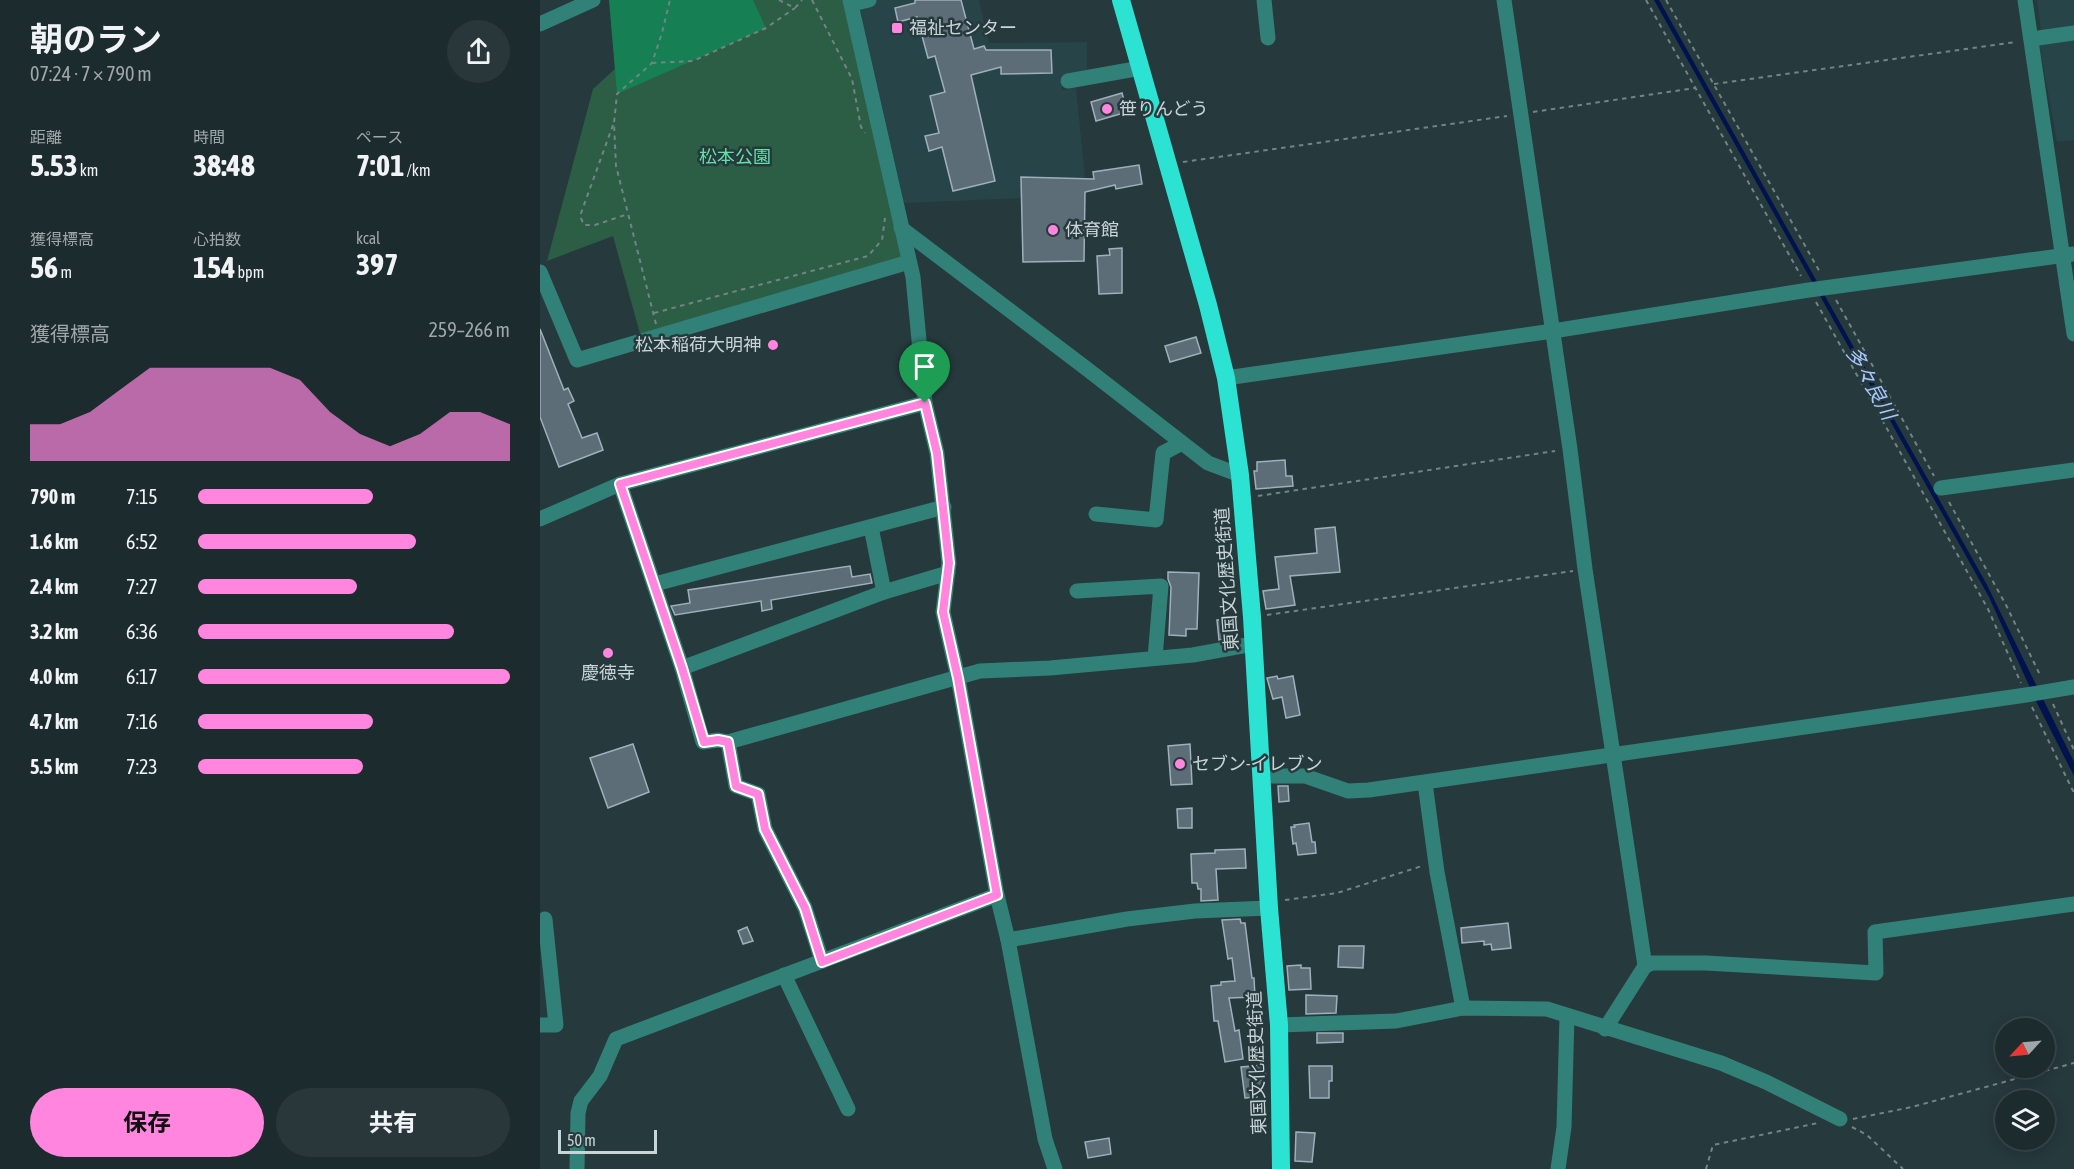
<!DOCTYPE html>
<html lang="ja">
<meta charset="utf-8">
<style>
:root{--surface:#1c2b2e;--page:#29373a;--text:#f1f3f6;--muted:#a0a7aa;--line:#3a474a;--accent:#ff85de}
body{margin:0;font-family:"Asap Condensed","Noto Sans JP",sans-serif;background:var(--page);color:var(--text);height:100vh;display:flex;flex-direction:column;font-size:22px;white-space:nowrap}
*{box-sizing:border-box;margin:0}
p{font-size:20px;color:var(--muted)}
.icon{flex:none;width:33px;height:33px;fill:none;stroke:currentColor;stroke-width:2;stroke-linecap:round;stroke-linejoin:round}
.map{position:relative;flex:1;overflow:hidden}
.details{display:flex;flex-direction:column;background:var(--surface);width:540px}
.details>*{flex:none}
.needle{width:39px;rotate:244deg}
.fabs{position:absolute;left:1455px;top:1018px;display:grid;gap:12px}
.fabs a{display:grid;place-items:center;width:60px;height:60px;border-radius:50%;background:var(--surface);box-shadow:0 3px 15px #0003,0 0 0 2px var(--line);font-size:30px}
.scale{position:absolute;left:18px;bottom:15px;width:99px;box-sizing:border-box;padding-left:6px;border:3px solid #c8d4d6;border-top:0;font-size:16px;line-height:21px;white-space:nowrap;color:#c8d4d6;-webkit-text-stroke:4px #26393d;paint-order:stroke}
.pin{position:absolute;display:grid;place-items:center;width:51px;height:51px;color:#fff;margin:-62px -26px;border-radius:50% 50% 50% 0;rotate:-45deg;box-shadow:0 0 6px #0007}
.pin .icon{rotate:45deg}
.round{display:grid;place-items:center;flex:none;width:63px;height:63px;border-radius:32px;background:var(--page)}
.headline{display:flex;align-items:center;justify-content:space-between;height:102px;padding:0 30px}
h1{font-size:33px;font-weight:700;line-height:45px}
.metrics{display:grid;grid-template-columns:repeat(3,1fr);gap:9px;height:102px;padding:6px 30px}
.metrics div{display:grid;align-content:center}
.metrics b{font-size:30px;font-weight:700}
.metrics small{font-size:16px;font-weight:400}
.metrics p{font-size:16px}
.chart{height:168px;padding:12px 30px}
.chart p{display:flex;justify-content:space-between}
.chart svg{width:100%;height:108px;margin-top:6px;fill:var(--accent);opacity:.7}
.action{display:flex;gap:12px;margin-top:auto;padding:12px 30px}
.action a{flex:1;height:69px;border-radius:36px;background:var(--accent);color:#111;font-size:24px;font-weight:700;line-height:69px;text-align:center}
.action a+a{background:var(--page);color:var(--text)}
ul{padding:0 30px;list-style:none;font-size:20px}
li{display:grid;grid-template-columns:96px 72px 1fr;align-items:center;height:45px}
li i{height:15px;border-radius:8px;background:var(--accent)}
main{display:flex;flex:1;min-height:0}
.map>svg:first-child{display:block}
</style>
<main>
<section class="details">
<div class="headline"><div><h1>朝のラン</h1><p>07:24 · 7 × 790 m</p></div><a class="round"><svg class="icon" aria-label="share" viewBox="0 0 24 24"><path d="M12 15V3M7 8l5-5 5 5M5 13v7h14v-7"/></svg></a></div>
<div class="metrics">
<div><p>距離</p><b>5.53<small> km</small></b></div>
<div><p>時間</p><b>38:48</b></div>
<div><p>ペース</p><b>7:01<small> /km</small></b></div>
</div>
<div class="metrics">
<div><p>獲得標高</p><b>56<small> m</small></b></div>
<div><p>心拍数</p><b>154<small> bpm</small></b></div>
<div><p>kcal</p><b>397</b></div>
</div>
<div class="chart"><p><span>獲得標高</span>259–266 m</p>
<svg viewBox="0 0 160 44" preserveAspectRatio="none"><path d="M0 44V29L10 29L20 24L30 15L40 6L50 6L60 6L70 6L80 6L90 11L100 24L110 33L120 38L130 33L140 24L150 24L160 29V44z"/></svg>
</div>
<ul>
<li><b>790 m</b>7:15<i style="width:56%"></i></li>
<li><b>1.6 km</b>6:52<i style="width:70%"></i></li>
<li><b>2.4 km</b>7:27<i style="width:51%"></i></li>
<li><b>3.2 km</b>6:36<i style="width:82%"></i></li>
<li><b>4.0 km</b>6:17<i style="width:100%"></i></li>
<li><b>4.7 km</b>7:16<i style="width:56%"></i></li>
<li><b>5.5 km</b>7:23<i style="width:53%"></i></li>
</ul>
<div class="action"><a>保存</a><a>共有</a></div>
</section>
<div class="map">
<svg width="1534" height="1169" viewBox="0 0 1534 1169">
<rect width="100%" height="100%" fill="#26393d"/>
<g fill="#274449">
<polygon points="318,0 439,0 449,43 547,42 547,71 522,77 522,90 536,88 545,178 544,261 483,262 482,198 364,203"/>
<polygon points="1497,0 1534,0 1534,27 1501,31"/>
<polygon points="1534,38 1534,140 1517,142 1499,43"/>
</g>
<polygon fill="#2b5e45" points="112,0 310,0 368,259 101,337 73,236 7,261 53,89 101,45"/>
<polygon fill="#167f54" points="69,0 213,0 226,28 77,94"/>
<polygon fill="#00134e" points="1114,0 1119,0 1446,583 1534,762 1534,776 1497,703 1449,597"/>
<g fill="#5c6d77" stroke="#9fb0bc" stroke-width="1.5">
<polygon points="375,0 421,0 434,49 444,46 446,50 511,50 512,73 461,74 461,67 431,75 455,181 413,191 402,147 389,151 385,136 399,133 390,96 405,92 395,56 388,58 377,17 358,22 355,8 375,3"/>
<polygon points="582,93 587,112 556,121 551,102"/>
<polygon points="599,165 602,184 576,189 575,185 545,192 544,261 483,262 481,177 554,179 553,172"/>
<polygon points="582,248 582,293 559,294 557,256 570,255 569,249"/>
<polygon points="0,329 24,390 28,388 34,401 28,404 42,438 57,433 63,450 19,467 0,417"/>
<polygon points="656,337 661,353 630,362 625,346"/>
<polygon points="745,460 746,476 752,476 753,486 716,489 714,471 717,471 717,462"/>
<polygon points="795,527 800,572 750,576 755,605 726,609 723,591 739,589 735,557 777,553 775,529"/>
<polygon points="310,566 312,577 330,574 332,583 231,600 232,609 222,611 221,601 135,615 131,606 150,603 148,590"/>
<polygon points="628,572 659,573 657,629 646,629 646,636 629,635 631,587 628,579"/>
<polygon points="695,619 697,637 679,640 677,620"/>
<polygon points="737,676 738,679 753,676 760,715 746,718 742,697 733,699 727,678"/>
<polygon points="93,744 109,792 68,808 50,758"/>
<polygon points="650,744 652,784 631,785 628,746"/>
<polygon points="738,786 748,786 749,801 739,802"/>
<polygon points="652,808 652,828 638,828 637,809"/>
<polygon points="769,823 772,842 775,842 776,853 758,855 756,843 753,844 751,827 755,827 754,825"/>
<polygon points="705,849 706,868 676,869 678,900 661,901 661,889 658,889 657,883 652,883 651,854 675,853 675,850"/>
<polygon points="700,919 701,923 705,923 712,978 714,978 715,997 689,998 695,1031 699,1030 703,1059 685,1062 678,1021 674,1021 671,986 681,985 681,982 695,981 692,958 688,959 682,920"/>
<polygon points="968,923 971,948 952,950 951,944 944,945 944,941 922,943 921,928"/>
<polygon points="207,927 213,941 203,944 198,931"/>
<polygon points="799,946 824,946 823,968 798,967"/>
<polygon points="761,965 761,968 770,968 771,989 749,990 747,966"/>
<polygon points="766,995 797,996 796,1013 766,1014"/>
<polygon points="777,1033 803,1033 803,1042 777,1043"/>
<polygon points="724,1065 726,1077 722,1077 724,1091 717,1092 717,1097 705,1098 701,1067"/>
<polygon points="769,1066 792,1066 792,1081 789,1081 789,1098 770,1098"/>
<polygon points="756,1132 775,1133 772,1162 755,1161"/>
<polygon points="569,1138 571,1154 548,1158 545,1142"/>
</g>
<g fill="none" stroke-linecap="round" stroke-linejoin="round">
<g stroke="#738386" stroke-width="2" stroke-dasharray="4.5 4.5" stroke-linecap="butt">
<polyline points="239,0 255,8 262,0"/>
<polyline points="272,0 312,79 321,127 325,133"/>
<polyline points="1106,0 1261,276"/>
<polyline points="1126,0 1281,274"/>
<polyline points="112,63 153,61 226,28 255,8"/>
<polyline points="1174,84 1476,42"/>
<polyline points="993,112 1155,88"/>
<polyline points="73,125 40,216 44,225 55,225 88,214"/>
<polyline points="643,162 967,116"/>
<polyline points="1296,300 1394,476"/>
<polyline points="1276,302 1448,609 1481,683"/>
<polyline points="114,313 328,256 342,240 345,218"/>
<polyline points="116,324 76,166 74,123 77,94 112,63 122,33 130,0"/>
<polyline points="718,496 1015,451"/>
<polyline points="1409,502 1466,605 1501,677"/>
<polyline points="727,615 1033,571"/>
<polyline points="1513,704 1534,750"/>
<polyline points="1492,707 1534,793"/>
<polyline points="745,900 797,893 882,866"/>
<polyline points="1313,1119 1372,1107 1534,1063"/>
<polyline points="1312,1127 1327,1135 1363,1169"/>
<polyline points="1166,1169 1173,1145 1278,1123"/>
</g>
<g stroke="#328178" stroke-width="15">
<polyline points="310,0 373,277 385,403 397,453 409,563 403,612 418,678 457,895 468,940 505,1139 515,1169"/>
<polyline points="724,0 728,38"/>
<polyline points="964,0 1030,449 1045,569 1105,966"/>
<polyline points="1485,0 1534,334"/>
<polyline points="312,4 329,0"/>
<polyline points="0,24 53,0"/>
<polyline points="1491,39 1534,33"/>
<polyline points="528,81 601,68"/>
<polyline points="361,228 547,369 668,463 700,475"/>
<polyline points="0,272 37,360 369,262"/>
<polyline points="686,378 1013,331 1269,290 1534,254"/>
<polyline points="80,484 142,668 163,742 178,740 188,742 440,671 510,668 653,655 713,644"/>
<polyline points="1401,488 1534,470"/>
<polyline points="556,514 616,520 623,453 642,443"/>
<polyline points="0,519 80,484 385,403"/>
<polyline points="115,584 404,507"/>
<polyline points="537,591 621,586 615,658"/>
<polyline points="344,592 408,573"/>
<polyline points="142,668 344,592 331,527"/>
<polyline points="188,742 196,786 218,794 225,829 265,908 282,961"/>
<polyline points="722,776 765,776 808,791 829,790 1486,695 1534,687"/>
<polyline points="885,783 897,872 923,1008"/>
<polyline points="468,940 587,919 655,911 729,908"/>
<polyline points="244,975 308,1109"/>
<polyline points="0,1025 16,1025 5,919"/>
<polyline points="739,1025 856,1021 923,1008 1007,1009 1181,1063 1226,1082 1300,1119"/>
<polyline points="1065,1029 1105,966 1112,963 1166,963 1336,973 1335,932 1534,904"/>
<polyline points="37,1169 38,1113 41,1101 60,1076 76,1039 457,895"/>
<polyline points="1018,1169 1024,1127 1027,1016"/>
</g>
<polyline stroke="#2ce2d2" stroke-width="18" points="581,0 668,305 686,378 700,475 712,617 729,908 739,1025 741,1169"/>
</g>
<g fill="none" stroke-linecap="round" stroke-linejoin="round">
<g stroke="#fff" stroke-width="12">
<polygon id="route" points="385,403 397,453 409,563 403,612 418,678 457,895 282,962 265,908 225,829 218,794 196,786 188,742 178,740 164,742 142,668 80,484"/>
</g>
<use href="#route" stroke="#ff85de" stroke-width="8"/>
</g>
<g fill="#ff85de" stroke="#26393d" stroke-width="2">
<rect x="351" y="22" width="12" height="12" rx="3"/>
<circle cx="567" cy="109" r="6"/>
<circle cx="513" cy="230" r="6"/>
<circle cx="233" cy="345" r="6"/>
<circle cx="68" cy="653" r="6"/>
<circle cx="640" cy="764" r="6"/>
</g>
<g text-anchor="middle" stroke-width="5" stroke-linejoin="round" paint-order="stroke">
<g font-size="18" fill="#c8d4d6" stroke="#26393d" text-anchor="start">
<text x="369" y="34">福祉センター</text>
<text x="579" y="115">笹りんどう</text>
<text x="525" y="236">体育館</text>
<text x="221" y="351" text-anchor="end">松本稲荷大明神</text>
<text x="68" y="679" text-anchor="middle">慶徳寺</text>
<text x="652" y="770">セブン-イレブン</text>
</g>
<g font-size="18" fill="#64e2a5" stroke="#26393d">
<text x="195" y="163">松本公園</text>
</g>
<g font-size="18" fill="#c8d4d6" stroke="#26393d">
<text transform="translate(687 579) rotate(-94)" y="6">東国文化歴史街道</text>
<text transform="translate(717 1063) rotate(-92)" y="6">東国文化歴史街道</text>
</g>
<g font-size="20" font-style="italic" fill="#a8c7ff" stroke="#26393d">
<text transform="translate(1331 383) rotate(61)" y="7">多々良川</text>
</g>
</g>
</svg>
<div class="fabs">
<a><svg class="needle" viewBox="-14 -14 28 28"><path d="M0-13l5 13h-10z" fill="#e53935"/><path d="M0 13l5-13h-10z" fill="#a0a7aa"/></svg></a>
<a><svg class="icon" aria-label="layers" viewBox="0 0 24 24"><path d="M12 4l9 5-9 5-9-5zM3 14l9 5 9-5"/></svg></a>
</div>
<div class="scale">50 m</div>
<div class="pin" style="left:385px;top:403px;background:#1e9e55"><svg class="icon" aria-label="arrive" viewBox="0 0 24 24"><path d="M6 21V4h12l-3 4 3 4H6"/></svg></div>
</div>
</main>
